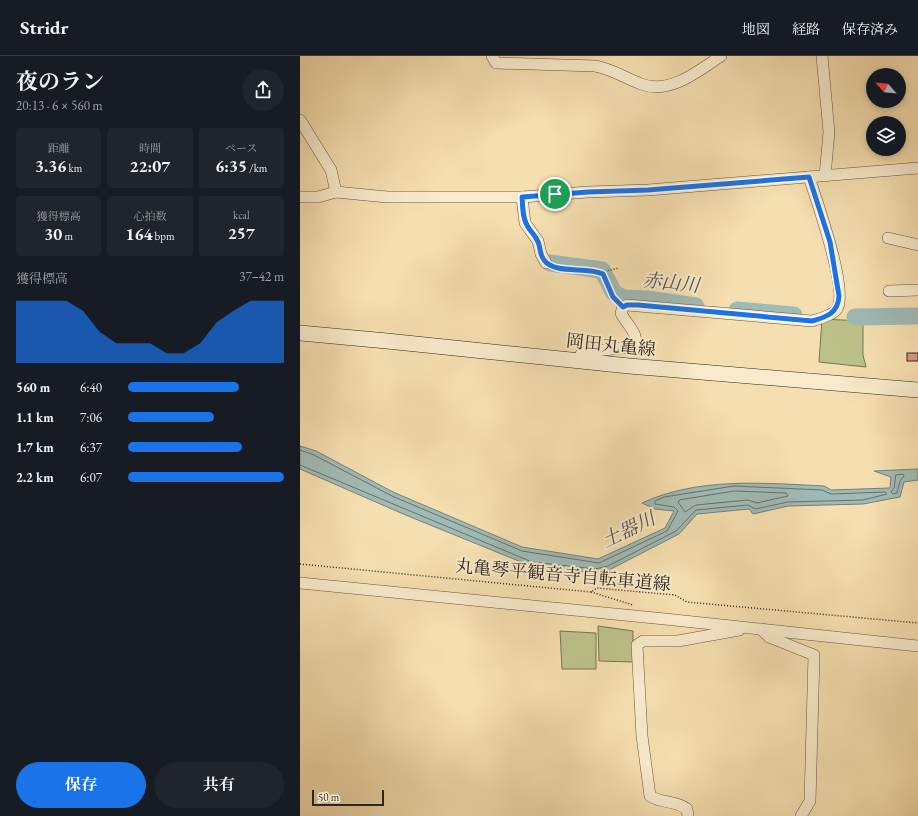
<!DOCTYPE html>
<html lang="ja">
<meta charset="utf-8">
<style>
:root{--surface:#171b24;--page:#20242c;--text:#f1f3f6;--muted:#9ea1a6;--line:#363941;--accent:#1a73e8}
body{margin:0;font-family:"EB Garamond","Noto Serif JP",serif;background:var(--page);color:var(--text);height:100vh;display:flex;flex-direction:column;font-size:15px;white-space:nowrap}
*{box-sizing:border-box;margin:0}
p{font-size:13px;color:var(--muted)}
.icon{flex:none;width:22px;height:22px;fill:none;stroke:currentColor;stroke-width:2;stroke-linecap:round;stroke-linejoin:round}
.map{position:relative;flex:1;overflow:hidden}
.details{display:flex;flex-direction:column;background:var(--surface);width:300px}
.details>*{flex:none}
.needle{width:26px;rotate:297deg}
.tools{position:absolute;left:566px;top:12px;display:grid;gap:8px}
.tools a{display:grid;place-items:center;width:40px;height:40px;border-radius:50%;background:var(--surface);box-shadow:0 2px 6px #0003;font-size:20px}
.scale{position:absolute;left:12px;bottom:10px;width:72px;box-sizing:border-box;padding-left:4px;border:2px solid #31261e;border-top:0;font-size:11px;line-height:14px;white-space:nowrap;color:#31261e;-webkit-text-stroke:3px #f8eacb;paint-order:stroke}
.pin{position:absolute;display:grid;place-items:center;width:34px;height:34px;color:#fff;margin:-17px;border:2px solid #fff;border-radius:50%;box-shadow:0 1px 4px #0007}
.round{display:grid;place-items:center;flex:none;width:42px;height:42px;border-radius:21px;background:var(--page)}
.headline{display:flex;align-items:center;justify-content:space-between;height:68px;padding:0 16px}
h1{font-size:22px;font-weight:700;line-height:30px}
.metrics{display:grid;grid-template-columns:repeat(3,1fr);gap:6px;height:68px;padding:4px 16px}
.metrics div{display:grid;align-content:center;border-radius:4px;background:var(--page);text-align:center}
.metrics b{font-size:17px;font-weight:700}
.metrics small{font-size:11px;font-weight:400}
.metrics p{font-size:11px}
.chart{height:112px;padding:8px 16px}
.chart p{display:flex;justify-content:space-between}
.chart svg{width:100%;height:72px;margin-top:4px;fill:var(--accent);opacity:.7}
.primary-button{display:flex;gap:8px;margin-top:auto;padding:8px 16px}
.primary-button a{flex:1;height:46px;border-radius:24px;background:var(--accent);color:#fff;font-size:16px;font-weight:700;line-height:46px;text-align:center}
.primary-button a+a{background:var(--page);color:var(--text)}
ul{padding:0 16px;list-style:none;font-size:13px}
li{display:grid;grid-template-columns:64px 48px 1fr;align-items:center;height:30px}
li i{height:10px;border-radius:5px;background:var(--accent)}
header{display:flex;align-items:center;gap:24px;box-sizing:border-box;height:56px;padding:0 20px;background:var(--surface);border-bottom:1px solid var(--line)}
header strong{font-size:19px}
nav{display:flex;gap:22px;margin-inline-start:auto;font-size:14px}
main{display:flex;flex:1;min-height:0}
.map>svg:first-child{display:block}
</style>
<header>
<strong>Stridr</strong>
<nav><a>地図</a><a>経路</a><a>保存済み</a></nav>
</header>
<main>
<section class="details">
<div class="headline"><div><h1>夜のラン</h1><p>20:13 · 6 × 560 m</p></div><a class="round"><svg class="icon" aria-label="share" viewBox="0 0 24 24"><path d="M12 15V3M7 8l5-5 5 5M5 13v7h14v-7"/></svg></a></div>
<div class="metrics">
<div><p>距離</p><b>3.36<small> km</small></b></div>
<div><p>時間</p><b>22:07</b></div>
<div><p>ペース</p><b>6:35<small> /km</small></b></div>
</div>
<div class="metrics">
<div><p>獲得標高</p><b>30<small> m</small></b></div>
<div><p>心拍数</p><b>164<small> bpm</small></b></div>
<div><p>kcal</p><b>257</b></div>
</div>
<div class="chart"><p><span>獲得標高</span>37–42 m</p>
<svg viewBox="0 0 160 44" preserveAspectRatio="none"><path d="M0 44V6L10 6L20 6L30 6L40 12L50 25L60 32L70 32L80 32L90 38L100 38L110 32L120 19L130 12L140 6L150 6L160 6V44z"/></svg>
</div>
<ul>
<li><b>560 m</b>6:40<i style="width:71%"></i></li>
<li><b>1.1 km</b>7:06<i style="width:55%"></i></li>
<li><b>1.7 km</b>6:37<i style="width:73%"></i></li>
<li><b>2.2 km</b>6:07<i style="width:100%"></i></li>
</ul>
<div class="primary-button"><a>保存</a><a>共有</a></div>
</section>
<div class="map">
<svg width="618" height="760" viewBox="0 0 618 760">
<rect width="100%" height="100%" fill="#f5deaf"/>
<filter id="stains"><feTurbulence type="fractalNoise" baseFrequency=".005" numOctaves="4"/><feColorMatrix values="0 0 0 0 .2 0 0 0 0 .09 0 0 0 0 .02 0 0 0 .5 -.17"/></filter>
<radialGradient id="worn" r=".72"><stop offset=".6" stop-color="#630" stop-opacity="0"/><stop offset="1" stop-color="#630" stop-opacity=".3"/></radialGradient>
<g fill="#bcc18a" stroke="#767454">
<polygon points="522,263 563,265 563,299 566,311 519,306"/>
<polygon points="298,570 333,575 333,606 299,605"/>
<polygon points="260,575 296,577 296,613 262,613"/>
</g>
<path fill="#a0bab5" stroke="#747f79" d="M0 390 16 395 93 436 222 491 298 503 365 472 374 455 355 453 342 447C398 421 463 427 524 430L531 434 590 432 591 421 574 415 618 413V424L604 426 600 441 563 448 488 450 453 458 449 453 397 458 379 478 309 514 295 517 231 510 108 460 0 413Z"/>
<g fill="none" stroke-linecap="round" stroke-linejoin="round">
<g stroke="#68706a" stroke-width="1">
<polyline points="0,394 14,399 92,440 222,495 299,507 367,475 378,455 374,451 355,448 355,445 364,441 434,430 522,434 531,438 585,436 587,438 563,444 488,446 455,453 448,449 396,454 376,475 308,510 295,513 232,506 0,409"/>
<polygon points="596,419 603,418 604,420 600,425 597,437 593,438 591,436 594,432"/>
<polygon points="435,435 486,437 488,440 457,447 448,444 396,449 385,456 378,446 380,444"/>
</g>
<g stroke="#a0bab5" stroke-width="17">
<polyline points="250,207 302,214 314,237 324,242 347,243 396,250"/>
<polyline points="437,254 494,259"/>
<polyline points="555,261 618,260"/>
</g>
</g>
<rect fill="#de9585" stroke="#31261e" x="607" y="297" width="11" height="8"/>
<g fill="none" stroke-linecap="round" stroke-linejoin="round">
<g stroke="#625442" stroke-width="12">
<g id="minor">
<path d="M192 0 196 7 295 10C312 13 325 22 341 28 370 39 398 15 421 0"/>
<polyline points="522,0 529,76 525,120"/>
<polyline points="0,64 31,114 36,136"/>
<polyline points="0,141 18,141 36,136 87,141 222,141 288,136 348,134 618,112"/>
<polyline points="222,141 225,167 238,185 241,198 246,207"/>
<polyline points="588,182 618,189"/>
<polyline points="589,235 618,234"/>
<path d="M280 305 281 298 285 296 331 291C344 282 325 267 321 257L323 251 327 249 512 265C519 263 533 259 537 253 549 235 516 143 509 121"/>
<polyline points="0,527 365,563 618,590"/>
<polyline points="461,573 469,581 514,599 510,745 501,760"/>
<path d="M388 760 387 753C375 744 363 748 350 740L342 680 337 589 343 585H378L439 574"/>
</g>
</g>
<g stroke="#31261e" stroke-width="16">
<polyline id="secondary" points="0,277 87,285 329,310 618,334"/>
</g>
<g stroke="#31261e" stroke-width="1.5" stroke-dasharray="1 2" stroke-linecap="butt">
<polyline points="255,211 300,217 303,219 316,245"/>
<polyline points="284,215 284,209"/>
<polyline points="303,218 306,215 319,212"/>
<polyline points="0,508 291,536 297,532 375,539 387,546 618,567"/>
<polyline points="291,536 333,549"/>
</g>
<use href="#minor" stroke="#f8eacb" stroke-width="11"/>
<use href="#secondary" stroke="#f8eacb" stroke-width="15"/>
</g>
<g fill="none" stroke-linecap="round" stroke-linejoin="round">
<g stroke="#fff" stroke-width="8">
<path id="route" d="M509 121 530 186 539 240C538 257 527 261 512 265L338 249H327L323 251 313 241 303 218C287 210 255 219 244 204 239 198 241 190 237 184 235 179 231 176 228 171 222 162 223 151 222 141L288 136 348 134Z"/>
</g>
<use href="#route" stroke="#1a73e8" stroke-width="5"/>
</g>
<g text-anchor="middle" stroke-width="4" stroke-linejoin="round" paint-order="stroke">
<g font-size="18" fill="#31261e" stroke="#f8eacb">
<text transform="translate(311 289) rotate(6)" y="6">岡田丸亀線</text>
<text transform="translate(263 519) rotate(5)" y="6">丸亀琴平観音寺自転車道線</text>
</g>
<g font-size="19" font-style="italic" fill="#52524b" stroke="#f8eacb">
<text transform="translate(371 226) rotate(6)" y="7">赤山川</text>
<text transform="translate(328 473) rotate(-26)" y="7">土器川</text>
</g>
</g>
<rect width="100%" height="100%" filter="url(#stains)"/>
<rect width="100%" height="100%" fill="url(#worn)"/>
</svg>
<div class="tools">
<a><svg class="needle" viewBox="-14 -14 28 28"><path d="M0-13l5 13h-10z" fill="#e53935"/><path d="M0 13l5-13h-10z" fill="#9ea1a6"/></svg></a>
<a><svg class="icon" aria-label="layers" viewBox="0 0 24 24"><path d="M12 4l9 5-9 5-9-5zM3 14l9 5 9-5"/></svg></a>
</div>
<div class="scale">50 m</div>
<div class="pin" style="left:255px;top:138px;background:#1e9e55"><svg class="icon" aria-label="arrive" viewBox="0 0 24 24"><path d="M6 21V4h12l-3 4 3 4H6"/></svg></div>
</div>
</main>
